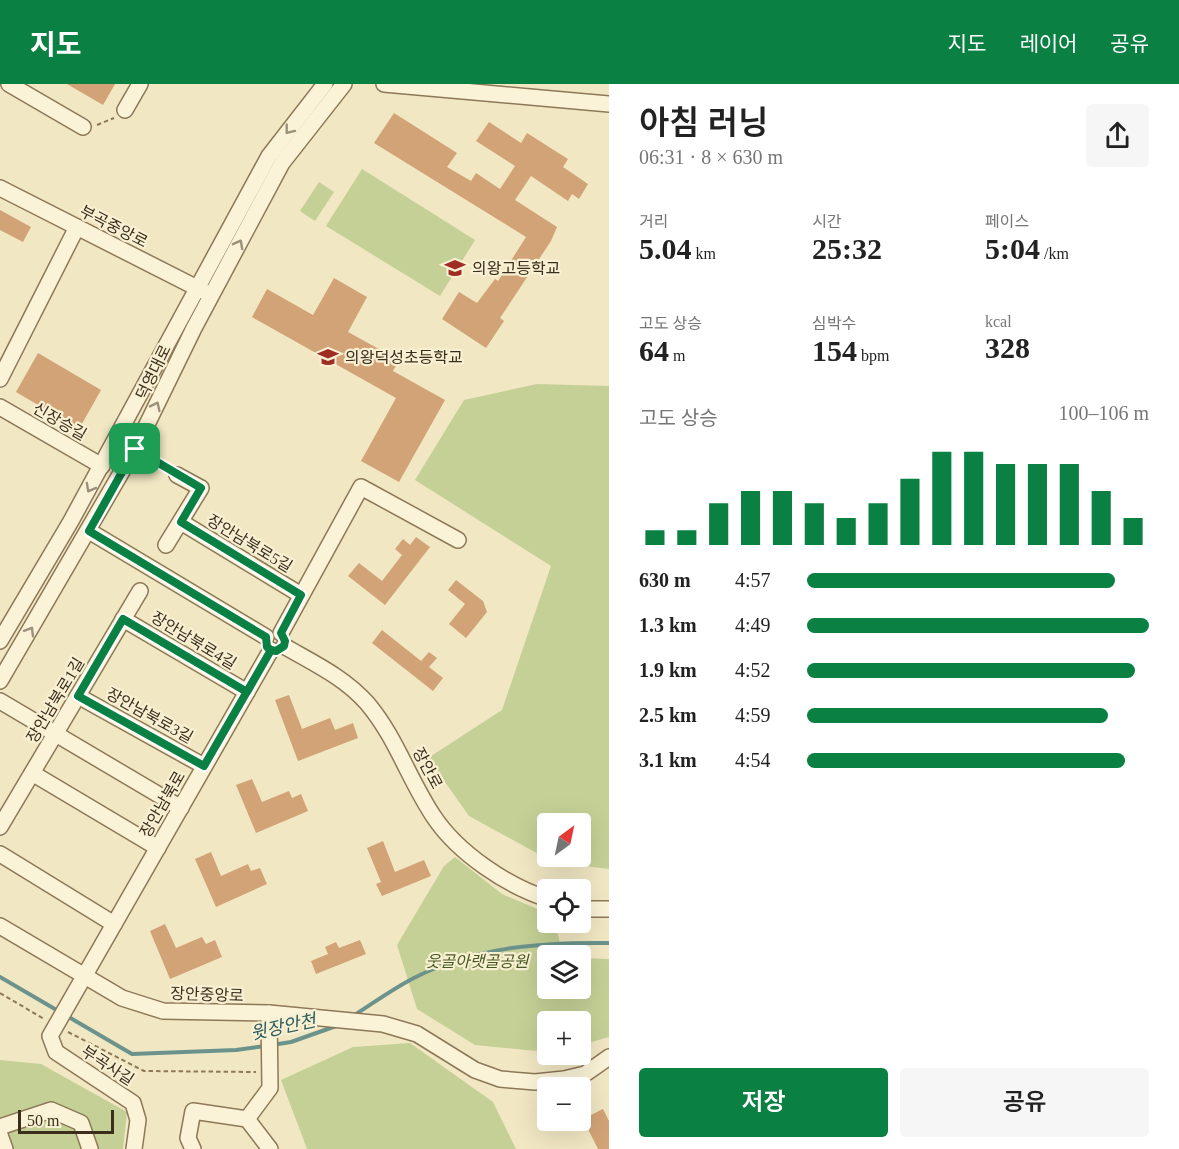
<!DOCTYPE html>
<html lang="ko">
<meta charset="utf-8">
<style>
:root{--surface:#fff;--page:#f6f6f6;--text:#222;--muted:#767676;--accent:#0b8043}
body{margin:0;font-family:"Times New Roman","Noto Sans KR",serif;background:var(--page);color:var(--text);height:100vh;display:flex;flex-direction:column;font-size:22px;white-space:nowrap}
*{box-sizing:border-box;margin:0}
p{font-size:20px;color:var(--muted)}
.icon{flex:none;width:33px;height:33px;fill:none;stroke:currentColor;stroke-width:2;stroke-linecap:round;stroke-linejoin:round}
.map{position:relative;flex:1;overflow:hidden}
.side{display:flex;flex-direction:column;background:var(--surface);width:570px}
.side>*{flex:none}
.needle{width:39px;rotate:33deg}
.buttons{position:absolute;left:537px;top:729px;display:grid;gap:12px}
.buttons a{display:grid;place-items:center;width:54px;height:54px;border-radius:6px;background:var(--surface);box-shadow:0 6px 24px #0002;font-size:30px}
.scale{position:absolute;left:18px;bottom:15px;width:96px;box-sizing:border-box;padding-left:6px;border:3px solid #3c2e1d;border-top:0;font-size:16px;line-height:21px;white-space:nowrap;color:#3c2e1d;-webkit-text-stroke:4px #f8f0d3;paint-order:stroke}
.pin{position:absolute;display:grid;place-items:center;width:51px;height:51px;color:#fff;margin:-26px;border-radius:12px;box-shadow:0 3px 9px #0006}
.round{display:grid;place-items:center;flex:none;width:63px;height:63px;border-radius:6px;background:var(--page)}
.summary{display:flex;align-items:center;justify-content:space-between;height:102px;padding:0 30px}
h1{font-size:33px;font-weight:600;line-height:45px}
.figures{display:grid;grid-template-columns:repeat(3,1fr);gap:9px;height:102px;padding:6px 30px}
.figures div{display:grid;align-content:center}
.figures b{font-size:30px;font-weight:600}
.figures small{font-size:16px;font-weight:400}
.figures p{font-size:16px}
.chart{height:168px;padding:12px 30px}
.chart p{display:flex;justify-content:space-between}
.chart svg{width:100%;height:108px;margin-top:6px;stroke:var(--accent);stroke-width:6}
.primary-button{display:flex;gap:12px;margin-top:auto;padding:12px 30px}
.primary-button a{flex:1;height:69px;border-radius:6px;background:var(--accent);color:#fff;font-size:24px;font-weight:600;line-height:69px;text-align:center}
.primary-button a+a{background:var(--page);color:var(--text)}
ul{padding:0 30px;list-style:none;font-size:20px}
li{display:grid;grid-template-columns:96px 72px 1fr;align-items:center;height:45px}
li i{height:15px;border-radius:8px;background:var(--accent)}
header{display:flex;align-items:center;gap:36px;box-sizing:border-box;height:84px;padding:0 30px;background:var(--accent);color:#fff}
header strong{font-size:28px}
nav{display:flex;gap:33px;margin-inline-start:auto;font-size:21px}
main{display:flex;flex:1;min-height:0}
.map>svg:first-child{display:block}
</style>
<header>
<strong>지도</strong>
<nav><a>지도</a><a>레이어</a><a>공유</a></nav>
</header>
<main>
<div class="map">
<svg width="609" height="1065" viewBox="0 0 609 1065">
<rect width="100%" height="100%" fill="#f1e7c3"/>
<g fill="#c5d096" fill-rule="evenodd">
<polygon points="362,85 475,156 440,212 326,142"/>
<polygon points="319,98 334,108 315,137 300,127"/>
<path d="M537 300 609 302V785L553 778 469 732 428 674 502 626 551 482 415 396 464 316ZM548 740H580V772H548Z"/>
<polygon points="455,773 502,810 547,829 548,838 555,839 563,871 548,872 548,904 580,904 581,874 609,875 609,953 581,961 580,938 548,938 547,968 475,961 417,925 397,861 444,782"/>
<polygon points="410,959 493,1018 516,1065 307,1065 281,996 353,963"/>
<polygon points="0,976 41,980 127,1028 123,1065 0,1065"/>
</g>
<g fill="none" stroke-linecap="round" stroke-linejoin="round">
<g stroke="#6b938c" stroke-width="4">
<polyline points="0,893 60,928"/>
<polyline points="67,932 132,970 236,966 265,962"/>
<path d="M353 932C372 920 391 906 412 895 473 863 541 858 609 859"/>
<polyline points="272,961 291,958 339,941"/>
</g>
</g>
<g fill="#d2a376">
<polygon points="67,0 115,0 103,21"/>
<polygon points="394,29 457,69 447,83 471,97 476,89 500,105 515,82 476,57 489,38 521,59 527,49 568,75 563,83 588,100 579,115 572,110 568,117 531,92 515,116 557,143 551,157 500,234 504,237 486,264 442,235 459,208 477,219 495,195 498,197 526,153 374,59"/>
<polygon points="0,126 31,143 23,158 0,146"/>
<polygon points="334,194 367,213 348,248 399,276 393,287 445,316 399,398 361,377 396,314 252,233 267,205 313,231"/>
<polygon points="38,269 101,306 79,345 16,308"/>
<polygon points="416,453 430,463 385,521 348,492 359,479 382,497 402,471 395,465 403,455 410,461"/>
<polygon points="456,496 483,517 487,528 466,554 449,540 465,520 448,506"/>
<polygon points="382,546 421,577 429,568 437,574 429,583 443,594 433,607 372,559"/>
<polygon points="289,611 302,645 330,634 335,646 353,639 358,654 298,677 275,616"/>
<polygon points="252,695 262,718 289,707 292,714 301,710 308,727 256,749 236,701"/>
<polygon points="383,757 395,788 424,776 431,792 382,812 376,800 381,798 367,764"/>
<polygon points="211,768 221,792 248,780 251,787 260,784 267,800 216,823 195,775"/>
<polygon points="165,840 176,864 202,853 206,860 215,856 222,873 170,895 150,847"/>
<polygon points="360,856 366,870 316,890 311,877 328,870 325,863 336,858 339,864"/>
<polygon points="603,1025 609,1037 609,1065 598,1065 583,1035"/>
</g>
<g fill="none" stroke-linecap="round" stroke-linejoin="round">
<g stroke="#8d7858" stroke-width="18">
<g id="minor">
<polyline points="9,0 83,43"/>
<polyline points="384,0 609,20"/>
<polyline points="125,26 140,0"/>
<polyline points="0,104 203,207"/>
<polyline points="0,295 77,143"/>
<polyline points="0,323 102,382"/>
<polyline points="181,438 301,511"/>
<polyline points="89,447 266,553"/>
<polyline points="166,461 201,404 177,391"/>
<polyline points="123,535 247,608"/>
<polyline points="281,549 361,403 458,456"/>
<polyline points="0,557 71,437 269,72 325,0"/>
<path d="M284 562C313 579 344 593 367 619 396 653 409 696 434 733 458 769 507 802 548 815"/>
<polyline points="0,597 135,365 194,244 282,79 344,0"/>
<polyline points="78,612 204,682"/>
<polyline points="0,617 181,724"/>
<polyline points="32,689 158,764"/>
<polyline points="0,743 140,507"/>
<polyline points="0,770 114,840"/>
<polyline points="580,825 609,825"/>
<polyline points="0,842 122,914 163,927 269,929 383,940 417,950 475,986 500,995 535,998 564,995 585,990 609,973"/>
<polyline points="247,1035 270,1004 269,929"/>
<polyline points="0,1043 51,1026 81,1039 90,1065"/>
<polyline points="0,1051 5,1065"/>
<polyline points="134,1065 138,1036 133,1019 56,968 50,952 271,566"/>
<polyline points="193,1065 188,1054 193,1027 247,1035 270,1065"/>
</g>
</g>
<g stroke="#8d7858" stroke-width="2" stroke-dasharray="4.5 3" stroke-linecap="butt">
<polyline points="97,41 114,34"/>
<polyline points="147,372 165,383"/>
<polyline points="0,909 44,935"/>
<polyline points="68,948 144,987 256,988"/>
</g>
<use href="#minor" stroke="#fbf3d7" stroke-width="15"/>
</g>
<defs><path id="oneway-chevron" d="M-2-3.5L2.5 0L-2 3.5" fill="none" stroke-width="1.6" stroke-linecap="round" stroke-linejoin="round" transform="scale(1.5)"/></defs>
<g stroke="#9c907a">
<use href="#oneway-chevron" transform="translate(289 46) rotate(128)"/>
<use href="#oneway-chevron" transform="translate(239 160) rotate(-62)"/>
<use href="#oneway-chevron" transform="translate(156 322) rotate(-64)"/>
<use href="#oneway-chevron" transform="translate(90 404) rotate(119)"/>
<use href="#oneway-chevron" transform="translate(30 547) rotate(-59)"/>
</g>
<g fill="none" stroke-linecap="round" stroke-linejoin="round">
<g stroke="#fff" stroke-width="12">
<polyline id="route" points="135,365 89,447 266,553 267,563 271,566 247,608 123,535 78,612 204,682 271,566 276,567 284,562 285,557 281,549 301,511 181,438 201,404 135,365"/>
</g>
<use href="#route" stroke="#0b8043" stroke-width="8"/>
</g>
<defs>
<g id="school-bare" transform="scale(1.62)"><path d="M0-5L7-2L0 1L-7-2ZM-4 1L0 2.5L4 1V4Q0 6-4 4Z" fill="#a02d24" stroke="#f8f0d3" stroke-width="2.5" paint-order="stroke"/></g>
</defs>
<g fill-rule="evenodd">
<use href="#school-bare" x="455" y="184"/>
<use href="#school-bare" x="328" y="273"/>
</g>
<g text-anchor="middle" stroke-width="4.5" stroke-linejoin="round" paint-order="stroke">
<g font-size="16" fill="#3c2e1d" stroke="#f8f0d3">
<text transform="translate(114 142) rotate(27)" y="6">부곡중앙로</text>
<text transform="translate(153 288) rotate(-64)" y="6">덕영대로</text>
<text transform="translate(60 337) rotate(30)" y="6">신장승길</text>
<text transform="translate(250 459) rotate(31)" y="6">장안남북로5길</text>
<text transform="translate(194 556) rotate(31)" y="6">장안남북로4길</text>
<text transform="translate(55 616) rotate(-59)" y="6">장안남북로1길</text>
<text transform="translate(150 631) rotate(29)" y="6">장안남북로3길</text>
<text transform="translate(428 684) rotate(62)" y="6">장안로</text>
<text transform="translate(162 720) rotate(-60)" y="6">장안남북로</text>
<text transform="translate(207 910) rotate(2)" y="6">장안중앙로</text>
<text transform="translate(108 981) rotate(33)" y="6">부곡사길</text>
</g>
<g font-size="16" fill="#3c2e1d" stroke="#f8f0d3" text-anchor="start">
<text x="472" y="190">의왕고등학교</text>
<text x="345" y="279">의왕덕성초등학교</text>
</g>
<g font-size="16" font-style="italic" fill="#485a23" stroke="#f8f0d3">
<text x="477" y="883">웃골아랫골공원</text>
</g>
<g font-size="18" font-style="italic" fill="#2c5c5d" stroke="#f8f0d3">
<text transform="translate(283 943) rotate(-12)" y="6">윗장안천</text>
</g>
</g>
</svg>
<div class="buttons">
<a><svg class="needle" viewBox="-14 -14 28 28"><path d="M0-13l5 13h-10z" fill="#e53935"/><path d="M0 13l5-13h-10z" fill="#767676"/></svg></a>
<a><svg class="icon" aria-label="locate" viewBox="0 0 24 24"><circle cx="12" cy="12" r="6"/><path d="M12 2v4M12 18v4M2 12h4M18 12h4"/></svg></a>
<a><svg class="icon" aria-label="layers" viewBox="0 0 24 24"><path d="M12 4l9 5-9 5-9-5zM3 14l9 5 9-5"/></svg></a>
<a>+</a>
<a>−</a>
</div>
<div class="scale">50 m</div>
<div class="pin" style="left:135px;top:365px;background:#1e9e55"><svg class="icon" aria-label="arrive" viewBox="0 0 24 24"><path d="M6 21V4h12l-3 4 3 4H6"/></svg></div>
</div>
<section class="side">
<div class="summary"><div><h1>아침 러닝</h1><p>06:31 · 8 × 630 m</p></div><a class="round"><svg class="icon" aria-label="share" viewBox="0 0 24 24"><path d="M12 15V3M7 8l5-5 5 5M5 13v7h14v-7"/></svg></a></div>
<div class="figures">
<div><p>거리</p><b>5.04<small> km</small></b></div>
<div><p>시간</p><b>25:32</b></div>
<div><p>페이스</p><b>5:04<small> /km</small></b></div>
</div>
<div class="figures">
<div><p>고도 상승</p><b>64<small> m</small></b></div>
<div><p>심박수</p><b>154<small> bpm</small></b></div>
<div><p>kcal</p><b>328</b></div>
</div>
<div class="chart"><p><span>고도 상승</span>100–106 m</p>
<svg viewBox="0 0 160 44" preserveAspectRatio="none"><path d="M5 44V38M15 44V38M25 44V27M35 44V22M45 44V22M55 44V27M65 44V33M75 44V27M85 44V17M95 44V6M105 44V6M115 44V11M125 44V11M135 44V11M145 44V22M155 44V33"/></svg>
</div>
<ul>
<li><b>630 m</b>4:57<i style="width:90%"></i></li>
<li><b>1.3 km</b>4:49<i style="width:100%"></i></li>
<li><b>1.9 km</b>4:52<i style="width:96%"></i></li>
<li><b>2.5 km</b>4:59<i style="width:88%"></i></li>
<li><b>3.1 km</b>4:54<i style="width:93%"></i></li>
</ul>
<div class="primary-button"><a>저장</a><a>공유</a></div>
</section>
</main>
